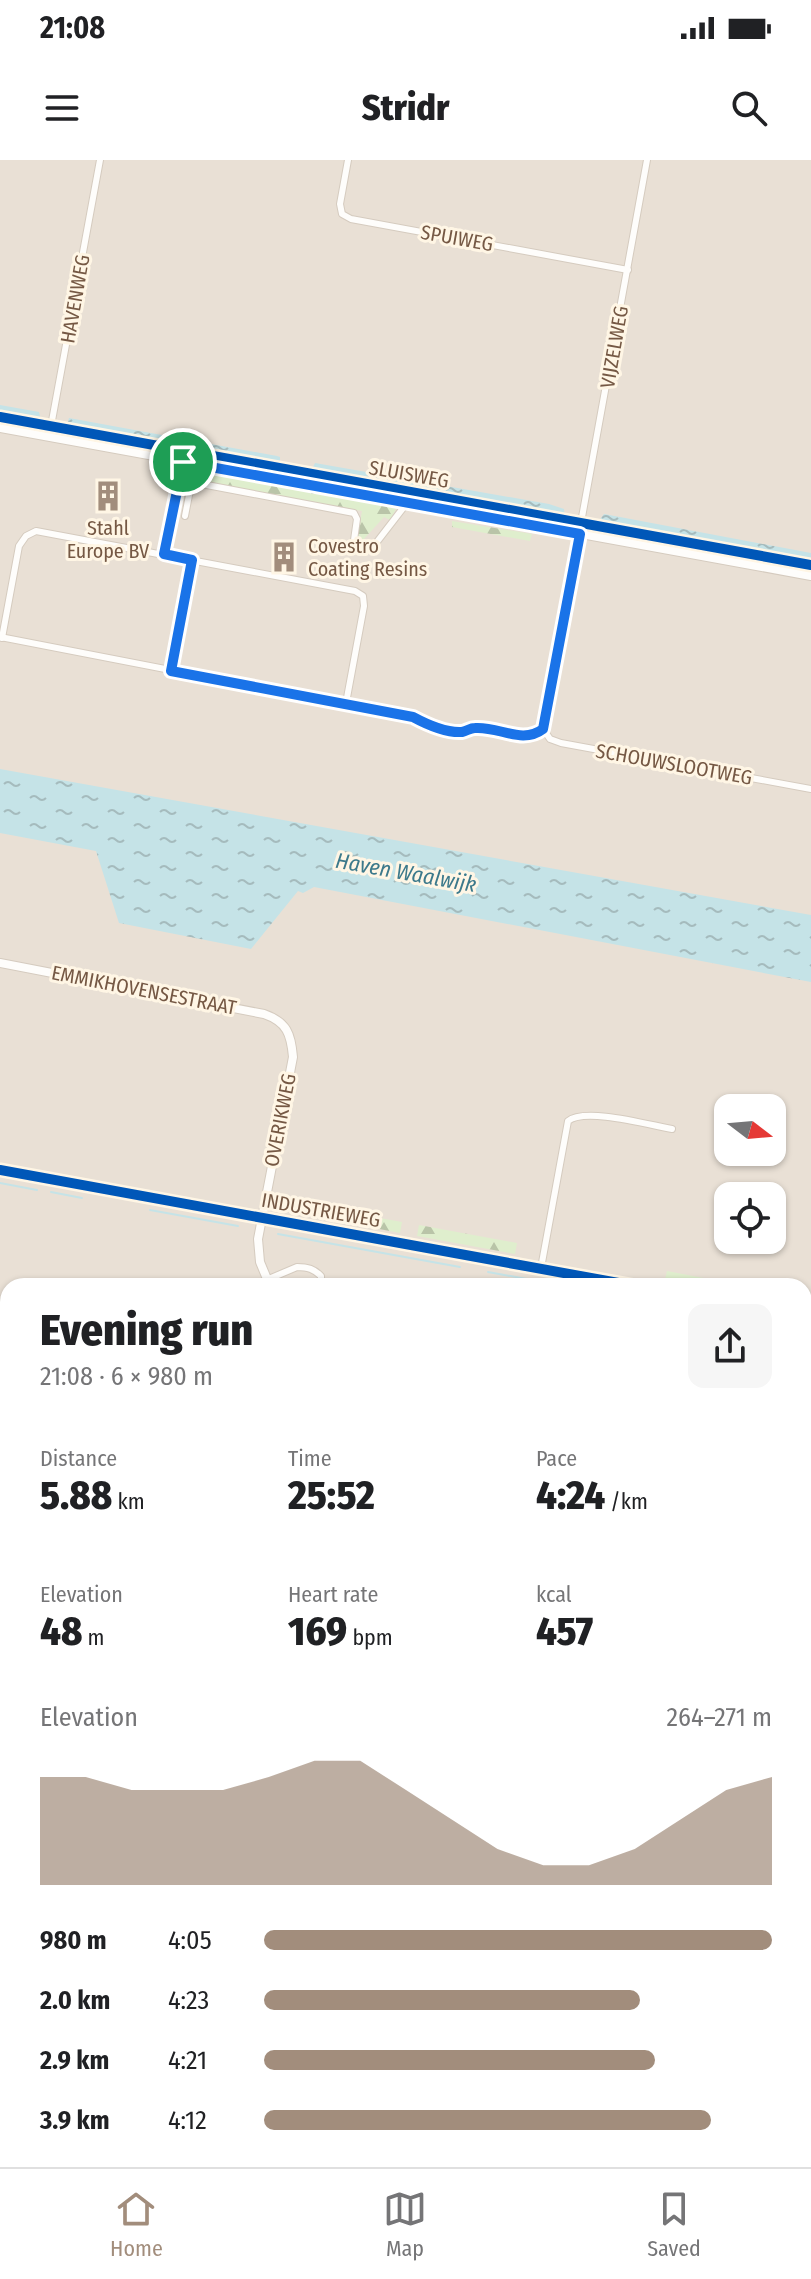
<!DOCTYPE html>
<meta charset="utf-8">
<style>
:root{--surface:#fff;--page:#f6f6f6;--text:#202124;--muted:#757577;--line:#e0e0e0;--accent:#a28d7c}
body{margin:0;font-family:"Fira Sans Condensed",sans-serif;background:var(--page);color:var(--text);height:100vh;display:flex;flex-direction:column;font-size:30px;white-space:nowrap}
*{box-sizing:border-box;margin:0}
p{font-size:26px;color:var(--muted)}
.icon{flex:none;width:44px;height:44px;fill:none;stroke:currentColor;stroke-width:2;stroke-linecap:round;stroke-linejoin:round}
.map{position:relative;flex:1;overflow:hidden}
.sheet{position:absolute;left:0px;top:1118px;width:812px;height:890px;display:flex;flex-direction:column;background:var(--surface);border-radius:24px 24px 0 0;box-shadow:0 2px 6px #0004}
.sheet>*{flex:none}
.needle{width:52px;rotate:106deg}
.controls{position:absolute;left:714px;top:934px;display:grid;gap:16px}
.controls a{display:grid;place-items:center;width:72px;height:72px;border-radius:16px;background:var(--surface);box-shadow:0 2px 6px #0004;font-size:40px}
.pin{position:absolute;display:grid;place-items:center;width:68px;height:68px;color:#fff;margin:-34px;border:4px solid #fff;border-radius:50%;box-shadow:0 2px 8px #0007}
.round{display:grid;place-items:center;flex:none;width:84px;height:84px;border-radius:16px;background:var(--page)}
.overview{display:flex;align-items:center;justify-content:space-between;height:136px;padding:0 40px}
h1{font-size:44px;font-weight:800;line-height:60px}
.metrics{display:grid;grid-template-columns:repeat(3,1fr);gap:12px;height:136px;padding:8px 40px}
.metrics div{display:grid;align-content:center}
.metrics b{font-size:40px;font-weight:800}
.metrics small{font-size:22px;font-weight:400}
.metrics p{font-size:22px}
.chart{height:224px;padding:16px 40px}
.chart p{display:flex;justify-content:space-between}
.chart svg{width:100%;height:144px;margin-top:8px;fill:var(--accent);opacity:.7}
ul{padding:0 40px;list-style:none;font-size:26px}
li{display:grid;grid-template-columns:128px 96px 1fr;align-items:center;height:60px}
li i{height:20px;border-radius:10px;background:var(--accent)}
.status{display:flex;justify-content:space-between;align-items:center;height:56px;padding:0 40px;background:var(--surface);direction:ltr}
.status svg{height:22px;fill:currentColor}
header{display:flex;justify-content:space-between;align-items:center;height:104px;padding:0 40px;background:var(--surface);font-size:36px;font-weight:800}
.menu{display:flex;justify-content:space-around;align-items:center;height:112px;border-top:2px solid var(--line);background:var(--surface);font-size:22px;color:var(--muted)}
.menu a{display:grid;justify-items:center;gap:4px}
.menu .active{color:var(--accent)}
.map>svg:first-child{display:block}
</style>
<div class="status"><b>21:08</b><svg viewBox="0 0 49 12"><path d="M0 12V9h3v3zM5 12V6h3v6zM10 12V3h3v9zM15 12V0h3v12zM26 1h20v11H26zM47 4h2v5h-2z"/></svg></div>
<header><svg class="icon" aria-label="menu" viewBox="0 0 24 24"><path d="M4 6h16M4 12h16M4 18h16"/></svg>Stridr<svg class="icon" aria-label="search" viewBox="0 0 24 24"><circle cx="10" cy="10" r="6"/><path d="M15 15l6 6"/></svg></header>
<div class="map">
<svg width="811" height="2007" viewBox="0 0 811 2007">
<defs>
<pattern id="grass-tufts" width="24" height="20" patternUnits="userSpaceOnUse" patternTransform="scale(2)"><rect width="24" height="20" fill="#dfeecd"/><path d="M3 7l-1-3M5 7V3M7 7l1-3M15 17l-1-3M17 17v-4M19 17l1-3" fill="none" stroke="#b9c4a8"/></pattern>
<pattern id="forest-firs" width="22" height="20" patternUnits="userSpaceOnUse" patternTransform="scale(2)"><rect width="22" height="20" fill="#dfeecd"/><path d="M5 1l3.5 6h-7zM16 11l3.5 6h-7z" fill="#b9c4a8"/></pattern>
<pattern id="water-ripples" width="26" height="14" patternUnits="userSpaceOnUse" patternTransform="scale(2)"><rect width="26" height="14" fill="#c5e3e7"/><path d="M2 4q2-2 4 0t4 0M15 11q2-2 4 0t4 0" fill="none" stroke="#a5bbbd"/></pattern>
</defs>
<rect width="100%" height="100%" fill="#f6f0e4"/>
<path fill="#e9e0d5" fill-rule="evenodd" d="M0 0H811V2007H0ZM728 948H772V992H728ZM728 1036H772V1080H728ZM8 1126H804V2000H8Z"/>
<polygon fill="url(#grass-tufts)" points="8,1291 8,1366 5,1386 0,1387 0,1336"/>
<g fill="url(#forest-firs)">
<polygon points="202,311 392,346 396,349 390,360 384,357 364,379 370,385 368,387 359,387 356,383 362,351 202,321 197,319 196,315"/>
<polygon points="452,361 532,374 530,381 452,367"/>
<polygon points="313,1046 402,1062 400,1073 312,1056"/>
<polygon points="419,1065 517,1083 515,1094 417,1076"/>
<polygon points="667,1111 730,1123 731,1126 678,1126 664,1123"/>
</g>
<g fill="url(#water-ripples)">
<polygon points="0,245 39,252 41,260 0,253"/>
<polygon points="69,258 277,296 280,297 280,304 283,306 67,265"/>
<polygon points="315,303 549,344 564,349 565,357 311,311"/>
<polygon points="604,354 811,393 811,402 601,363 601,358"/>
<polygon points="0,609 811,755 811,822 314,727 303,733 298,731 251,789 119,763 96,691 0,673"/>
</g>
<g fill="none" stroke-linecap="round" stroke-linejoin="round">
<g stroke="#c5e3e7" stroke-width="2">
<polyline points="0,1023 37,1030"/>
<polyline points="51,1032 82,1038"/>
<polyline points="150,1050 238,1066"/>
<polyline points="278,1074 460,1107"/>
<polyline points="488,1112 527,1119"/>
<polyline points="545,1122 564,1126"/>
<polyline points="810,1171 811,1171"/>
<polyline points="0,1633 8,1634"/>
<polyline points="677,2007 677,2006"/>
</g>
<g stroke="#d5cbbf" stroke-width="8">
<g id="minor">
<polyline points="348,0 340,44 342,54 351,59 628,110"/>
<polyline points="49,277 100,0"/>
<polyline points="191,322 354,353 357,359 353,387 363,391 373,387 407,343"/>
<polyline points="185,356 195,304"/>
<polyline points="164,394 183,302"/>
<path d="M0 477 413 557C426 564 447 573 462 572 467 571 470 568 475 568 499 567 522 585 543 569L546 555 647 0"/>
<polyline points="2,478 19,386 26,376 36,371 355,431 363,436 364,446 346,543"/>
<polyline points="171,511 192,400"/>
<polyline points="543,569 550,579 561,583 811,629"/>
<polyline points="0,1010 260,1057"/>
<path d="M541 1108 568 961C585 947 649 965 672 969"/>
<path d="M252 1126 297 1107C308 1107 314 1109 321 1116V1126"/>
<polyline points="804,1472 811,1473"/>
<polyline points="0,1525 8,1526"/>
<polyline points="122,2007 124,2000"/>
<polyline points="662,2007 664,2000"/>
</g>
</g>
<g stroke="#d5cbbf" stroke-width="10">
<g id="tertiary">
<polyline points="0,268 811,416"/>
<path d="M0 803 264 854C287 862 291 874 293 897L258 1079 260 1102 270 1126"/>
<polyline points="260,1057 635,1126"/>
<polyline points="804,1157 811,1158"/>
<polyline points="0,1619 8,1620"/>
</g>
</g>
<use href="#minor" stroke="#fefdfb" stroke-width="6"/>
<use href="#tertiary" stroke="#fefdfb" stroke-width="8"/>
<g stroke="#fff6e5" stroke-width="15">
<g id="cycleway">
<polyline points="0,257 811,405"/>
<polyline points="0,1010 635,1126"/>
</g>
</g>
<use href="#cycleway" stroke="#0057b8" stroke-width="10"/>
</g>
<g fill="none" stroke-linecap="round" stroke-linejoin="round">
<g stroke="#fff" stroke-width="16">
<path id="route" d="M183 302 580 374 543 569C522 585 499 566 475 568 470 568 467 571 462 572 447 573 426 564 413 557L171 511 192 400 164 394Z"/>
</g>
<use href="#route" stroke="#1a73e8" stroke-width="10"/>
</g>
<defs>
<g id="building-bare" transform="scale(2.4)"><path d="M-4-6H4V6H1V3H-1V6H-4ZM-2.5-4.3h1.7v1.8h-1.7ZM.8-4.3h1.7v1.8H.8ZM-2.5-1h1.7V.8h-1.7ZM.8-1h1.7V.8H.8Z" fill="#a28d7c" stroke="#fff6e5" stroke-width="2.5" paint-order="stroke"/></g>
</defs>
<g fill-rule="evenodd">
<use href="#building-bare" x="108" y="336"/>
<use href="#building-bare" x="284" y="397"/>
</g>
<g text-anchor="middle" stroke-width="6" stroke-linejoin="round" paint-order="stroke">
<g font-size="20" fill="#755844" stroke="#fff6e5">
<text transform="translate(457 78) rotate(10)" y="7">SPUIWEG</text>
<text transform="translate(75 139) rotate(-80)" y="7">HAVENWEG</text>
<text transform="translate(614 187) rotate(-80)" y="7">VIJZELWEG</text>
<text transform="translate(409 314) rotate(10)" y="7">SLUISWEG</text>
<text transform="translate(674 604) rotate(10)" y="7">SCHOUWSLOOTWEG</text>
<text transform="translate(144 830) rotate(11)" y="7">EMMIKHOVENSESTRAAT</text>
<text transform="translate(280 960) rotate(-79)" y="7">OVERIKWEG</text>
<text transform="translate(321 1050) rotate(10)" y="7">INDUSTRIEWEG</text>
</g>
<g font-size="20" fill="#755844" stroke="#fff6e5">
<text x="108" y="375">Stahl<tspan x="108" dy="23">Europe BV</tspan></text>
<text x="308" y="393" text-anchor="start">Covestro<tspan x="308" dy="23">Coating Resins</tspan></text>
</g>
<g font-size="22" font-style="italic" fill="#3c798b" stroke="#fff6e5">
<text transform="translate(406 712) rotate(10)" y="8">Haven Waalwijk</text>
</g>
</g>
</svg>
<div class="controls">
<a><svg class="needle" viewBox="-14 -14 28 28"><path d="M0-13l5 13h-10z" fill="#e53935"/><path d="M0 13l5-13h-10z" fill="#757577"/></svg></a>
<a><svg class="icon" aria-label="locate" viewBox="0 0 24 24"><circle cx="12" cy="12" r="6"/><path d="M12 2v4M12 18v4M2 12h4M18 12h4"/></svg></a>
</div>
<div class="pin" style="left:183px;top:302px;background:#1e9e55"><svg class="icon" aria-label="arrive" viewBox="0 0 24 24"><path d="M6 21V4h12l-3 4 3 4H6"/></svg></div>
<section class="sheet">
<div class="overview"><div><h1>Evening run</h1><p>21:08 · 6 × 980 m</p></div><a class="round"><svg class="icon" aria-label="share" viewBox="0 0 24 24"><path d="M12 15V3M7 8l5-5 5 5M5 13v7h14v-7"/></svg></a></div>
<div class="metrics">
<div><p>Distance</p><b>5.88<small> km</small></b></div>
<div><p>Time</p><b>25:52</b></div>
<div><p>Pace</p><b>4:24<small> /km</small></b></div>
</div>
<div class="metrics">
<div><p>Elevation</p><b>48<small> m</small></b></div>
<div><p>Heart rate</p><b>169<small> bpm</small></b></div>
<div><p>kcal</p><b>457</b></div>
</div>
<div class="chart"><p><span>Elevation</span>264–271 m</p>
<svg viewBox="0 0 160 44" preserveAspectRatio="none"><path d="M0 44V11L10 11L20 15L30 15L40 15L50 11L60 6L70 6L80 15L90 24L100 33L110 38L120 38L130 33L140 24L150 15L160 11V44z"/></svg>
</div>
<ul>
<li><b>980 m</b>4:05<i style="width:100%"></i></li>
<li><b>2.0 km</b>4:23<i style="width:74%"></i></li>
<li><b>2.9 km</b>4:21<i style="width:77%"></i></li>
<li><b>3.9 km</b>4:12<i style="width:88%"></i></li>
</ul>
</section>
</div>
<nav class="menu">
<a class="active"><svg class="icon" aria-label="home" viewBox="0 0 24 24"><path d="M3 11l9-7 9 7M6 9v11h12V9"/></svg>Home</a>
<a><svg class="icon" aria-label="map" viewBox="0 0 24 24"><path d="M3 6l6-2 6 2 6-2v14l-6 2-6-2-6 2zM9 4v14M15 6v14"/></svg>Map</a>
<a><svg class="icon" aria-label="saved" viewBox="0 0 24 24"><path d="M7 4h10v16l-5-4-5 4z"/></svg>Saved</a>
</nav>
